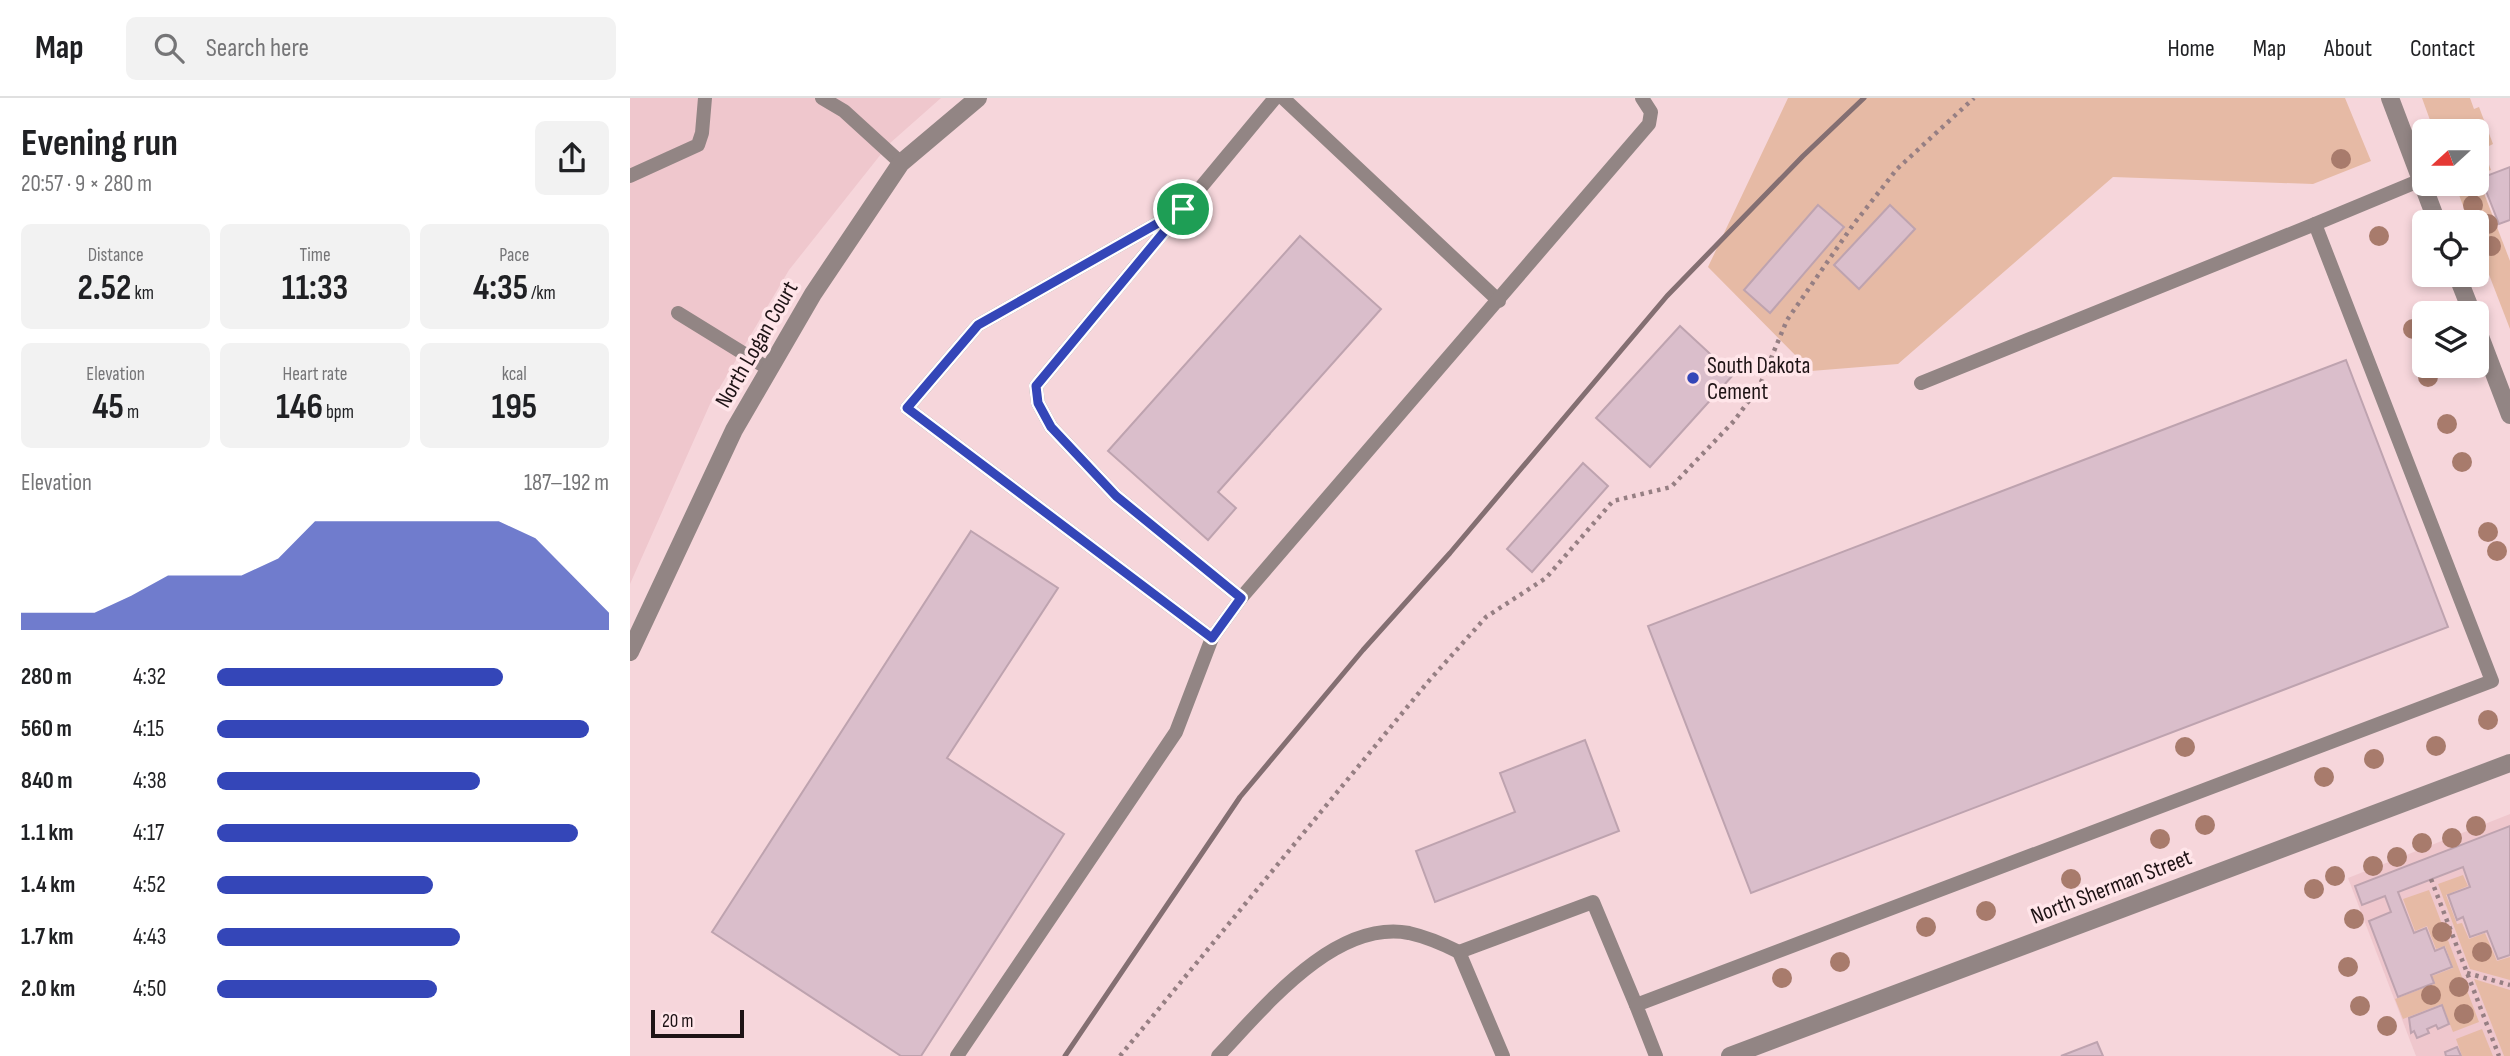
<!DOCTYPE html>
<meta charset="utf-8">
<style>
:root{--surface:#fff;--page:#f2f2f2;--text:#202124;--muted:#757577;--line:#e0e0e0;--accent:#3446b8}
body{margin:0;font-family:"Sofia Sans Condensed",sans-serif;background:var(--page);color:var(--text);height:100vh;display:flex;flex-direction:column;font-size:26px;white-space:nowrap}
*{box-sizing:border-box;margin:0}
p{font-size:23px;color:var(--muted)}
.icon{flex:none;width:38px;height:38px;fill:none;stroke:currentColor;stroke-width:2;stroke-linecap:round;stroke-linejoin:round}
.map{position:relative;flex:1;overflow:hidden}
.details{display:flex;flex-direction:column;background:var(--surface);width:630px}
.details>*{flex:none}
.needle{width:46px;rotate:249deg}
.tools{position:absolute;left:1782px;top:21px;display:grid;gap:14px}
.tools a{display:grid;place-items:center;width:77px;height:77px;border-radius:10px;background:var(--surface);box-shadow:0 4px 10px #0003;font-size:35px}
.scale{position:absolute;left:21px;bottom:18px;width:93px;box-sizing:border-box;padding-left:7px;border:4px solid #1e1315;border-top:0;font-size:19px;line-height:24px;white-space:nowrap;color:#1e1315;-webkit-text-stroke:5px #ffe5e9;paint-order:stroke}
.pin{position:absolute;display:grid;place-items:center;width:60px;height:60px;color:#fff;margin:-30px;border:4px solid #fff;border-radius:50%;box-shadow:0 2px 7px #0007}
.round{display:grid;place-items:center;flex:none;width:74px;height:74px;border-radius:10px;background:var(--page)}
.summary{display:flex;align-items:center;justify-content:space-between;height:119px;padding:0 21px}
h1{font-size:38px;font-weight:700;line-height:52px}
.stats{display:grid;grid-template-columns:repeat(3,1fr);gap:10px;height:119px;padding:7px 21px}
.stats div{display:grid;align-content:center;border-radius:10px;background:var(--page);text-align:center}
.stats b{font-size:35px;font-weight:700}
.stats small{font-size:19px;font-weight:400}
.stats p{font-size:19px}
.chart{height:196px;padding:14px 21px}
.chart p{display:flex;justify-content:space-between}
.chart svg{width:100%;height:126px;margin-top:7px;fill:var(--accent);opacity:.7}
ul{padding:0 21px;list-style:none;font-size:23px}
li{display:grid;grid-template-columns:112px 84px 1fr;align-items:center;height:52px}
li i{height:18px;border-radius:9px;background:var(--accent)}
header{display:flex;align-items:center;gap:42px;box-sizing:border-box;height:98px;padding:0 35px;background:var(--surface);border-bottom:2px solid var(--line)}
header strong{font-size:33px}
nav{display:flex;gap:38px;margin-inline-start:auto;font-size:24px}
.search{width:490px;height:63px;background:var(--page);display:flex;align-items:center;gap:18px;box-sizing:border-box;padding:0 24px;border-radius:10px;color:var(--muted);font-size:26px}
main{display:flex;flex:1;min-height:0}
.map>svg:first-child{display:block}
</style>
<header>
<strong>Map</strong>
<div class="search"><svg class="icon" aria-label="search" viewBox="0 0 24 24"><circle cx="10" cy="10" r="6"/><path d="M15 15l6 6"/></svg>Search here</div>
<nav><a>Home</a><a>Map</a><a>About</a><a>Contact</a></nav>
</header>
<main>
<section class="details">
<div class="summary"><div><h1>Evening run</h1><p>20:57 · 9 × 280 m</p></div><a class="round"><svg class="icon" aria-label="share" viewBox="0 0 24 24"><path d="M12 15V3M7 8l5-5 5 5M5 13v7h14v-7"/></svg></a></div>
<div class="stats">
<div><p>Distance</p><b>2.52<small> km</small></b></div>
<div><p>Time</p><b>11:33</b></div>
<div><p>Pace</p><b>4:35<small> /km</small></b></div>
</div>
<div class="stats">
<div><p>Elevation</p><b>45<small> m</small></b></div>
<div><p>Heart rate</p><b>146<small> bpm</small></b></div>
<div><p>kcal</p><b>195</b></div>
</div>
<div class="chart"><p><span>Elevation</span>187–192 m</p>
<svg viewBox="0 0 160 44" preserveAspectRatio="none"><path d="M0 44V38L10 38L20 38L30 32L40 25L50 25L60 25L70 19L80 6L90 6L100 6L110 6L120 6L130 6L140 12L150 25L160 38V44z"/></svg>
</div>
<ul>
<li><b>280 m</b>4:32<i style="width:73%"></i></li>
<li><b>560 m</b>4:15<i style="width:95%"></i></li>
<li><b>840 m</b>4:38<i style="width:67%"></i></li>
<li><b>1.1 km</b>4:17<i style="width:92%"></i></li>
<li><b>1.4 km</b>4:52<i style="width:55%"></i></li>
<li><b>1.7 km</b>4:43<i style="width:62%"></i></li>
<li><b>2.0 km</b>4:50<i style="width:56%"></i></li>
</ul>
</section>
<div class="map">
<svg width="1880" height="958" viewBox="0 0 1880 958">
<rect width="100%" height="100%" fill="#f6d6db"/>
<g fill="#efc7cd">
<polygon points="0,0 311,0 259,46 159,172 80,306 0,486"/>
<polygon points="1880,716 1880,958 1786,958 1718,780"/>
</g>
<g fill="#e6baa5">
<polygon points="1158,0 1715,0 1741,63 1683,86 1483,79 1268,266 1181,273 1078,169"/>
<polygon points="1792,0 1840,0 1844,11 1849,9 1863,46 1853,51 1861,72 1847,77 1880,163 1880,231 1846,143 1846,124 1839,124 1825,86 1846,86 1846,33 1804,33"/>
<polygon points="1833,777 1838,788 1816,797 1827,826 1832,825 1839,841 1855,835 1867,863 1880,859 1880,882 1840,871 1808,786"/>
<polygon points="1799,792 1849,924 1823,934 1812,906 1773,921 1765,901 1804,886 1802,878 1823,870 1815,848 1806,851 1797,828 1785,833 1773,801"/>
<polygon points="1844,881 1880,892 1880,958 1874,958"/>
<polygon points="1852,931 1863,958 1832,958 1826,941"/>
</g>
<g fill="#dabecb" stroke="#bea3af" stroke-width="2">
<polygon points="1880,69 1880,122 1869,126 1851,80"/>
<polygon points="1188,107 1214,129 1140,215 1114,192"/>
<polygon points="1260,107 1285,131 1229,191 1204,167"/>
<polygon points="670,138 751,211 588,394 606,410 578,442 478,353"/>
<polygon points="1050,228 1103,277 1020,369 966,320"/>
<polygon points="1716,262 1818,529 1121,795 1018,528"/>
<polygon points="953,365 978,388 902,474 877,451"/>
<polygon points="341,433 428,490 317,660 434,736 291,958 271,958 82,834"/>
<polygon points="955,642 989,733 805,804 786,753 885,714 870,675"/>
<polygon points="1880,728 1880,857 1868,861 1857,833 1840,839 1833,819 1827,822 1818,797 1840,789 1833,769 1768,794 1784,835 1796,830 1805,853 1814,849 1822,869 1801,877 1804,885 1768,899 1739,823 1761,814 1755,798 1732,807 1725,788"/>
<polygon points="1812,907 1819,926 1808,931 1806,927 1797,931 1799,935 1787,940 1784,933 1781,935 1779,920"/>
<polygon points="1467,944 1473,958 1431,958"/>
<polygon points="1827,949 1831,958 1816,958 1815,954"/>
</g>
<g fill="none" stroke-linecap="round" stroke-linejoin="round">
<g stroke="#967f83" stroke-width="4.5" stroke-dasharray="3.5 5" stroke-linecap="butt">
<polyline points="1801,781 1869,958"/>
<polyline points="1837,875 1880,887"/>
<polyline points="490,958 797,585 856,519 916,480 983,403 1041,389 1104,323 1129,289 1157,222 1223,127 1267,71 1344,0"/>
</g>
<g stroke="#928584" stroke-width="14">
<polyline points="192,0 214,13 271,65"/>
<polyline points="653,0 869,203"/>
<polyline points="0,78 68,47 72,35 75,0"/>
<polyline points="553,111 348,227 277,310 582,540"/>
<polyline points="48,215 139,271"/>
<polyline points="1291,285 1685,126"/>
<polyline points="611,500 486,398 421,329 408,305 406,288 645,0"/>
<polyline points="327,958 546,634 582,540 611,500 1019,26 1021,14 1012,0"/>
<path d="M588 958C633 911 704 821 779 835 797 839 813 846 829 854"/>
<polyline points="873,958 829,854 963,804 1006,907"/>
<polyline points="1026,958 1006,907 1862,583 1685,126 1791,82"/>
</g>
<g stroke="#928584" stroke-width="18">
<polyline points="1760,0 1807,124"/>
<polyline points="1827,177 1842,215"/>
<polyline points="1846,228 1880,317"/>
<polyline points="0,554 104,332 183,196 271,65 348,0"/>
<polyline points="1100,958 1880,665"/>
</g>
<polyline stroke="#846f72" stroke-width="5" points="435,958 610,699 733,552 820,455 1037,198 1173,58 1234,0"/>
</g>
<g fill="#a87b6c">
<circle cx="1711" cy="61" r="10"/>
<circle cx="1843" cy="107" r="10"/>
<circle cx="1858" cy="126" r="10"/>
<circle cx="1749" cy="138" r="10"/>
<circle cx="1861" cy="148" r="10"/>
<circle cx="1783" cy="231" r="10"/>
<circle cx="1798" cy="279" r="10"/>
<circle cx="1817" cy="326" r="10"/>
<circle cx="1832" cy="364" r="10"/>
<circle cx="1858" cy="434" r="10"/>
<circle cx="1867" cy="453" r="10"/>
<circle cx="1858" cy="622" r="10"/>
<circle cx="1806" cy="648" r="10"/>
<circle cx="1555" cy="649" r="10"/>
<circle cx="1744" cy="661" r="10"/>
<circle cx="1694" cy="679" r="10"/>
<circle cx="1575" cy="727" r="10"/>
<circle cx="1846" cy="728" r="10"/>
<circle cx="1822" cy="740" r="10"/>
<circle cx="1530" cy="741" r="10"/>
<circle cx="1792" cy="745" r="10"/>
<circle cx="1767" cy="759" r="10"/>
<circle cx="1743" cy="768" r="10"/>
<circle cx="1705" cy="778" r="10"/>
<circle cx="1441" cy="781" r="10"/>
<circle cx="1684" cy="791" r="10"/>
<circle cx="1356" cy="813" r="10"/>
<circle cx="1724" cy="821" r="10"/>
<circle cx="1296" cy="829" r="10"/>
<circle cx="1812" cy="834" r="10"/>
<circle cx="1852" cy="854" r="10"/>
<circle cx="1210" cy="864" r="10"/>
<circle cx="1718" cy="869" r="10"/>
<circle cx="1152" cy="880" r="10"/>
<circle cx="1829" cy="889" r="10"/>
<circle cx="1801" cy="897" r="10"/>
<circle cx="1730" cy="908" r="10"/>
<circle cx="1834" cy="916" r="10"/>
<circle cx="1757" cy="928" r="10"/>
</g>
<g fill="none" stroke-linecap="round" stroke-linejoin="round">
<g stroke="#fff" stroke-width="14">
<polygon id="route" points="553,111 406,288 408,305 421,329 486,398 611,500 582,540 277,310 348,227"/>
</g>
<use href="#route" stroke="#3446b8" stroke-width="9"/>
</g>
<circle fill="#3446b8" stroke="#ffe5e9" stroke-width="2.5" cx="1063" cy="280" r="7"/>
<g text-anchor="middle" stroke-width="7" stroke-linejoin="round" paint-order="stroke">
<g font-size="23" fill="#1e1315" stroke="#ffe5e9">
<text transform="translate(126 246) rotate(-60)" y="8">North Logan Court</text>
<text transform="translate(1481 788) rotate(-21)" y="8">North Sherman Street</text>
</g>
<g font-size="23" fill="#1e1315" stroke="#ffe5e9" text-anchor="start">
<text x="1077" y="275">South Dakota<tspan x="1077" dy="26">Cement</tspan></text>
</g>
</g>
</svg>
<div class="tools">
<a><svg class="needle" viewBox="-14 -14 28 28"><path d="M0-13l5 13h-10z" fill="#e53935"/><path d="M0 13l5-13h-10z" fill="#757577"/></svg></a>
<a><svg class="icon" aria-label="locate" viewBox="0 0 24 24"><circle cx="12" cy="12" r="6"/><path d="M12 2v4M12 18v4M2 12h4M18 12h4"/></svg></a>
<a><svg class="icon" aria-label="layers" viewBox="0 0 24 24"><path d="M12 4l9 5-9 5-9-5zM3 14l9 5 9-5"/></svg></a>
</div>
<div class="scale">20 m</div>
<div class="pin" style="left:553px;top:111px;background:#1e9e55"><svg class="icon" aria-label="arrive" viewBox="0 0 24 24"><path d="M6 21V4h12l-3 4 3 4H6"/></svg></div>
</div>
</main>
